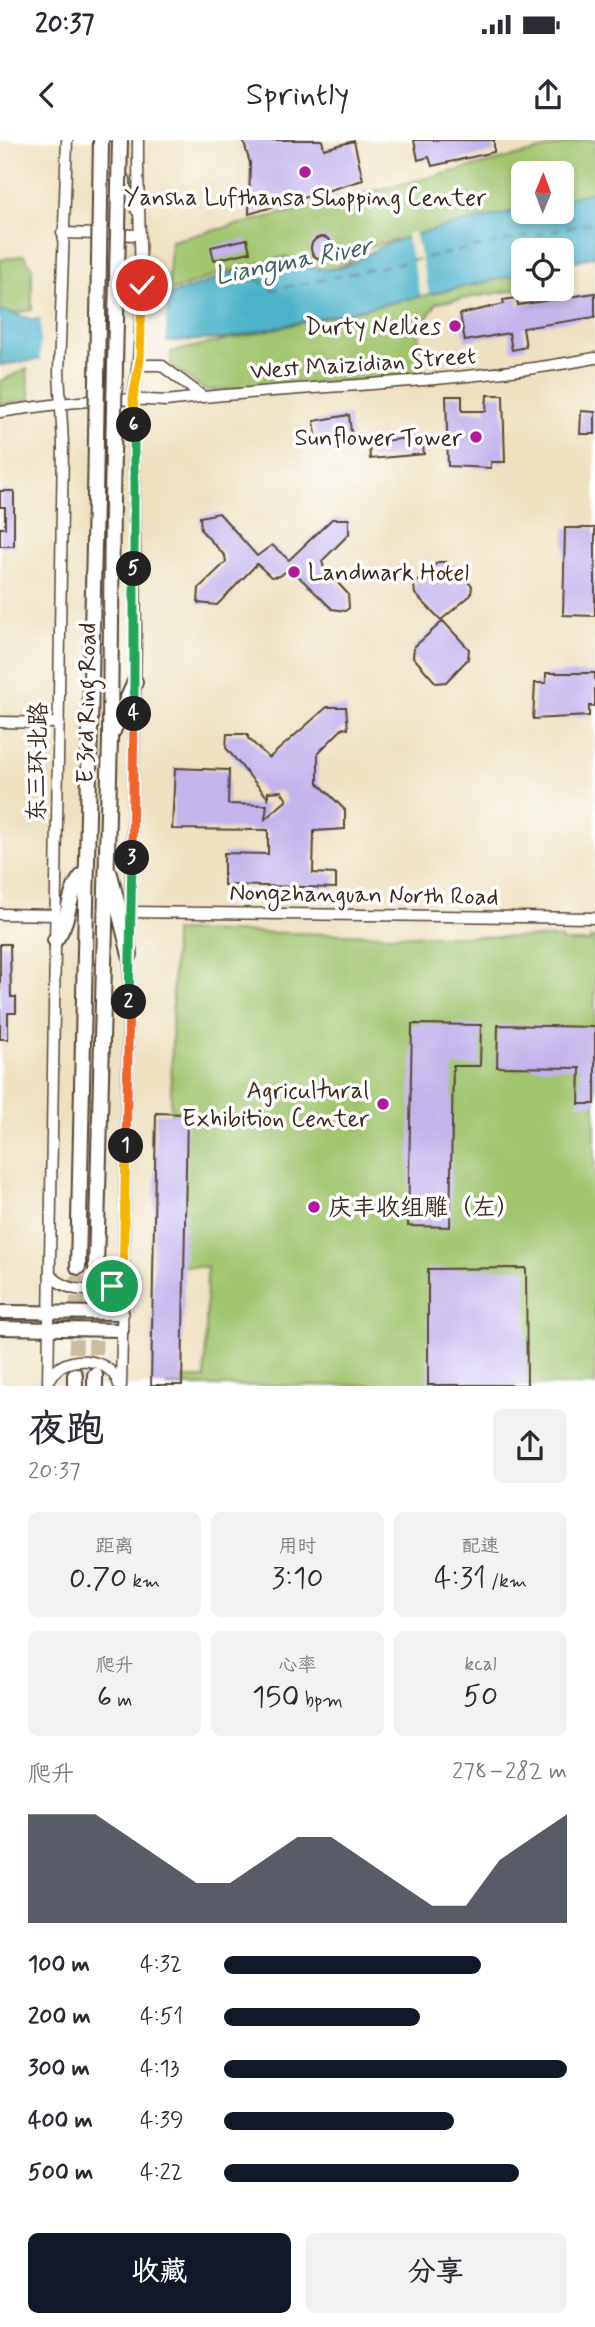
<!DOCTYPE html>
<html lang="zh">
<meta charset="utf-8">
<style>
:root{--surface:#fff;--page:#f2f2f3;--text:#2b2b33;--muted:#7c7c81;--accent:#111827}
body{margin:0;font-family:Mynerve,"LXGW WenKai TC",sans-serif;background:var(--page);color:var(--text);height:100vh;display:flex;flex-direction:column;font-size:26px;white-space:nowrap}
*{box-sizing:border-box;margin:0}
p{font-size:23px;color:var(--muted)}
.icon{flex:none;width:38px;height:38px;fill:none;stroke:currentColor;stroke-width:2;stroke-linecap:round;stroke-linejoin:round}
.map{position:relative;height:1246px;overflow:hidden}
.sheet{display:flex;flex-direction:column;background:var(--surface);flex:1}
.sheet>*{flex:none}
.needle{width:46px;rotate:1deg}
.fabs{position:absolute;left:511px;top:21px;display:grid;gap:14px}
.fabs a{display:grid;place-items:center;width:63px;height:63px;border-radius:10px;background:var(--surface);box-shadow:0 4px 10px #0003;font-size:35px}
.pin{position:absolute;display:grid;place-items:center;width:60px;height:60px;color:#fff;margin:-30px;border:4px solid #fff;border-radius:50%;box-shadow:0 2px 7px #0007}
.km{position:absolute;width:35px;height:35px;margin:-18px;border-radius:50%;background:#222;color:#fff;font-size:19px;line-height:35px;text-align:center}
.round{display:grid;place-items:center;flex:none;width:74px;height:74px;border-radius:10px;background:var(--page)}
.overview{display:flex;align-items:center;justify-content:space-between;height:119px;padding:0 28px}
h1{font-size:38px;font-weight:600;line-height:52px}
.figures{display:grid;grid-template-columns:repeat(3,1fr);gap:10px;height:119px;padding:7px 28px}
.figures div{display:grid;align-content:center;border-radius:10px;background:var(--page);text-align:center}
.figures b{font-size:30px;font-weight:600}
.figures small{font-size:19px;font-weight:400}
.figures p{font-size:19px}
.chart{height:196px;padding:14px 28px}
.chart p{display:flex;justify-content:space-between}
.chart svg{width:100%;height:126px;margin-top:7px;fill:var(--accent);opacity:.7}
.primary-button{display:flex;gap:14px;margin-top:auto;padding:14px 28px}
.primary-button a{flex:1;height:80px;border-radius:10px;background:var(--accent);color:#fff;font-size:28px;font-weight:600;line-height:80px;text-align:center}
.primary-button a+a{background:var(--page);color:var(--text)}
ul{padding:0 28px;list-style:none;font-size:23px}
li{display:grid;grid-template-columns:112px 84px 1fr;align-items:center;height:52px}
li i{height:18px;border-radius:9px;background:var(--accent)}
.status{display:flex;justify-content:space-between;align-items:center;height:49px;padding:0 35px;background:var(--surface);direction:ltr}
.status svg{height:19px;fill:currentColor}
header{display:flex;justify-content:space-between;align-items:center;height:91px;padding:0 28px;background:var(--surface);font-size:32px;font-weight:600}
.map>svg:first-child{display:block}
</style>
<div class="status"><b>20:37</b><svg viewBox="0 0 49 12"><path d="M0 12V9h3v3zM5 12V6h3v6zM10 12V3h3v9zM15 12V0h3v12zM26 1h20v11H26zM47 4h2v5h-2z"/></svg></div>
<header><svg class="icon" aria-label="back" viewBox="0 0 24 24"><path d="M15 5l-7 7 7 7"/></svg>Sprintly<svg class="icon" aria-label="share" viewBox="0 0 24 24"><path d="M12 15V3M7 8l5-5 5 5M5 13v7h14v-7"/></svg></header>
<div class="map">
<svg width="595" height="1246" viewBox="0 0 595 1246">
<rect width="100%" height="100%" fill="#fff"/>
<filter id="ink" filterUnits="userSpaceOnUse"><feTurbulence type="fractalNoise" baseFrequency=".0143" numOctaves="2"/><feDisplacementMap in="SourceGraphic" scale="14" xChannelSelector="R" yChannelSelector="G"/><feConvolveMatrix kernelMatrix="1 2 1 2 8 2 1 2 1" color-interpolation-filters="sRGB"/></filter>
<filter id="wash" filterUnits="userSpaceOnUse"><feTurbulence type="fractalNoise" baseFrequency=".00686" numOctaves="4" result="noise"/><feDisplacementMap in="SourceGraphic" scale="28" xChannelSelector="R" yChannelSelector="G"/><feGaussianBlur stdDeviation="1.57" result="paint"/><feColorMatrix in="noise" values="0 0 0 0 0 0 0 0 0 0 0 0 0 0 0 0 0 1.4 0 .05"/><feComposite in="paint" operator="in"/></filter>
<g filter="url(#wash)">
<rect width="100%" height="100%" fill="#eee1c1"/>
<g fill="#a1c46d" stroke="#6e7746" stroke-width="2">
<path d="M581 0H595V53L562 60V33H523V69L363 108C353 126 316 139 302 121L290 124 287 116 213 136 168 152 171 101Z"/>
<polygon points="24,115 32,128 32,170 0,176 0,120"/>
<polygon points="513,136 516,150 437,163 419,189 422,235 206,251 171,225 171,212"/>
<polygon points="27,229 30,260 0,265 0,241"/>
<polygon points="174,791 561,798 562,802 590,802 590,798 595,798 595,1245 167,1246 167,1238 205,1238 207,1127 168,1125"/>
</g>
<path fill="#4bb2c9" stroke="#436e74" stroke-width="2" d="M595 51V116L562 124V110H523V133L513 136 223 199 172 201 0 225V170L35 180 170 155 244 129 245 133 237 135 239 143 274 135 273 128 260 130 259 125 285 119 288 125C308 123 324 135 345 126 362 120 373 108 393 102 435 87 480 80 523 69V72H562V60Z"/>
<g fill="#eee1c1">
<polygon points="415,92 429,153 421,156 406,94"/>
<polygon points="166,152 166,205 40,221 41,175"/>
</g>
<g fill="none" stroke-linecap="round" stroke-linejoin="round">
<polyline stroke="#416062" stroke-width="2" stroke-dasharray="9 7" stroke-linecap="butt" points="257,139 272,150 595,82"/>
</g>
<g id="blocks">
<g fill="#c3b4ec">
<polygon points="243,0 322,0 324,9 354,1 363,40 249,74 250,23"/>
<polygon points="414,0 494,0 494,12 432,26 429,17 418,20"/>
<circle cx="322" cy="108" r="11"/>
<polygon points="247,99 250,112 214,120 211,107"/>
<polygon points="595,153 595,177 523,188 526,207 512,210 509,193 465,201 460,174 504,164 503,160 517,158 518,165"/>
<polygon points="487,255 503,255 505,322 491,322 491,328 448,326 446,256 462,256 462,271 486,271"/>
<polygon points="581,271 595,272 595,294 580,294"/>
<polygon points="349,275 352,300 343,301 344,297 317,301 314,281"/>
<polygon points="422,297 424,314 370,319 369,302"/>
<polygon points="0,351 14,351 14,406 0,406 0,388 5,388 5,367 0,367"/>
<polygon points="219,373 257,416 272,405 289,420 332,379 349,379 349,394 322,421 324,428 348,454 349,468 345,471 332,469 290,428 280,436 271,437 257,424 217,465 198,463 199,448 226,422 225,416 201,390 200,377"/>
<polygon points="565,388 595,388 595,476 563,475"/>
<polygon points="438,422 447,422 472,446 471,455 441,480 415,454 414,445"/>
<polygon points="443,481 469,509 468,519 446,542 436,543 413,517 414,507"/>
<polygon points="546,533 595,533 595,566 589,566 589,576 533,579 535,543 546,543"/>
<polygon points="327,567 346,567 348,589 343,588 318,613 318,643 345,670 345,689 314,691 313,733 336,734 336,748 224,745 224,713 268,714 268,690 172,689 175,628 229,630 228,664 267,665 265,679 287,660 281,651 268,652 268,658 226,608 227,594 248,594 248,598 269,618"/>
<polygon points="0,804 10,804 11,857 16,857 16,873 8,873 8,899 0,899"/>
<polygon points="412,884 481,885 480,926 453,926 450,1087 408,1086"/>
<polygon points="498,885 595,887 595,964 579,964 580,928 497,927"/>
<polygon points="156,973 187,974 182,1245 151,1245"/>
<polygon points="526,1128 527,1245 428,1245 428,1129"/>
</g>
</g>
</g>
<g filter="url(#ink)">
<use href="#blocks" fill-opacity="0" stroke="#564536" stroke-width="2"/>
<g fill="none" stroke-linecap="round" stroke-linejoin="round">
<g stroke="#cabca0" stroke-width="14" stroke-dasharray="14 7" stroke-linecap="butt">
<polyline points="75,1234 78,1127"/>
<polyline points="95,1235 96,1127"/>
</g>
<g stroke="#564536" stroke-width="13">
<g id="minor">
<polyline points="125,40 125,48 137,71"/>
<polyline points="62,93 137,95"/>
<polyline points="139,225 161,225 202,256"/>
<path d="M0 272C55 264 110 256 166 261 309 244 454 245 595 218"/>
<polyline points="0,582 59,583"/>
<polyline points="132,772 595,778"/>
<polyline points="0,774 56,775"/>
<path d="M50 1135C71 1155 101 1155 123 1136"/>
<path d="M51 1238C63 1212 111 1216 119 1245"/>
<polyline points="48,1246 63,304 59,232 67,0"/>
<path d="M121 1246 136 497 133 258C148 173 137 86 138 0"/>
</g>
</g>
<g stroke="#564536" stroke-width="16">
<g id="major">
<polyline points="0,1172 122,1173"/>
<polyline points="0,1188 122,1190"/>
</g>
</g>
<g stroke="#564536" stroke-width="18">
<g id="highway">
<polyline points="113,591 135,542"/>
<polyline points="110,734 130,815"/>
<path d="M55 800C72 779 66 750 86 732"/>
<polyline points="78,1127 95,359"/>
<polyline points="96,1127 110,598 112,359"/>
<polyline points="75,1246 75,1235"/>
<polyline points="95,1246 95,1235"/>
</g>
</g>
<use href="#minor" stroke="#fff" stroke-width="10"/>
<use href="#major" stroke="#fff" stroke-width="12"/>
<use href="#highway" stroke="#fff" stroke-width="14"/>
<g stroke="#564536" stroke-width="18" stroke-linecap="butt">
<g id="highway-bridge">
<polyline points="95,359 101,0"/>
<polyline points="112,359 120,0"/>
</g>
</g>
<use href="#highway-bridge" stroke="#fff" stroke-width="14"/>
</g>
</g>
<g fill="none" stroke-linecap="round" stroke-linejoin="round" filter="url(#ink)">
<g stroke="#fff" stroke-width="14">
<polyline id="split-1" points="112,1146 123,1136 126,1006"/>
</g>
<g stroke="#fff" stroke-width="14">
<polyline id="split-2" points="126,1006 129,862"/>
</g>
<g stroke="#fff" stroke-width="14">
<polyline id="split-3" points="129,862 132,718"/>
</g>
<g stroke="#fff" stroke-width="14">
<polyline id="split-4" points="132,718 134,574"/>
</g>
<g stroke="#fff" stroke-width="14">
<polyline id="split-5" points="134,429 134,574"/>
</g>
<g stroke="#fff" stroke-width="14">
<polyline id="split-6" points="134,429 134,285"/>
</g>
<g stroke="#fff" stroke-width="14">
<polyline id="split-7" points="134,285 133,258 140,220 142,145"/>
</g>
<use href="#split-1" stroke="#f5b400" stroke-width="9"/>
<use href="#split-2" stroke="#f0652b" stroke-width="9"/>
<use href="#split-3" stroke="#22a559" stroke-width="9"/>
<use href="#split-4" stroke="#f0652b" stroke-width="9"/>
<use href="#split-5" stroke="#22a559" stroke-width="9"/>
<use href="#split-6" stroke="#22a559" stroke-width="9"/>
<use href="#split-7" stroke="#f5b400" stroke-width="9"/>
</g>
<g fill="#b5179e" stroke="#fff" stroke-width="2.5">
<circle cx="305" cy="32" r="7"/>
<circle cx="455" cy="186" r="7"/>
<circle cx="476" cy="297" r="7"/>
<circle cx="294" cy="432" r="7"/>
<circle cx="383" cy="964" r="7"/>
<circle cx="314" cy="1067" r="7"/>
</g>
<g text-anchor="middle" stroke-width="7" stroke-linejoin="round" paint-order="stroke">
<g font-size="24" fill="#3b2a1e" stroke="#fff" text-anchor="end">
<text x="305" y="65" text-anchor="middle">Yansha Lufthansa Shopping Center</text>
<text x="441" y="194">Durty Nellies</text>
<text x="462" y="305">Sunflower Tower</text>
<text x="308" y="440" text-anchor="start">Landmark Hotel</text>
<text x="369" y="958">Agricultural<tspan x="369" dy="28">Exhibition Center</tspan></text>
<text x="328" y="1075" text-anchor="start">庆丰收组雕（左）</text>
</g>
<g font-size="24" fill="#3b2a1e" stroke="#fff">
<text transform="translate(363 223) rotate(-4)" y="8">West Maizidian Street</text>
<text transform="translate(86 563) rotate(-89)" y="8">E 3rd Ring Road</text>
<text transform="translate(37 622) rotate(-89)" y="8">东三环北路</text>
<text transform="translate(364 754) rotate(1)" y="8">Nongzhanguan North Road</text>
</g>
<g font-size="26" font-style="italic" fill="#416062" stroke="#fff">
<text transform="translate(293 120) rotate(-11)" y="9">Liangma River</text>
</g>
</g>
</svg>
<div class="fabs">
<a><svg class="needle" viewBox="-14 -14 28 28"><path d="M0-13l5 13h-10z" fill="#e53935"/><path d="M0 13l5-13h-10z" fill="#7c7c81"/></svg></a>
<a><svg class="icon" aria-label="locate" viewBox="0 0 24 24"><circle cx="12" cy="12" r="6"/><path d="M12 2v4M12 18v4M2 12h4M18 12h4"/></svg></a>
</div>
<div class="pin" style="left:112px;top:1146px;background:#1e9e55"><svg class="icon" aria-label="arrive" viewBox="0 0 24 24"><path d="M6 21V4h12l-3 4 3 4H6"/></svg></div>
<div class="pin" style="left:142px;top:145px;background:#d93025"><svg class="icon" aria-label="check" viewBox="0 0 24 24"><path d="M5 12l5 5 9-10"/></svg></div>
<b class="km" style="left:126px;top:1006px">1</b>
<b class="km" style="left:129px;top:862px">2</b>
<b class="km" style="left:132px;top:718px">3</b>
<b class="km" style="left:134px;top:574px">4</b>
<b class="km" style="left:134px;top:429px">5</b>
<b class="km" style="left:134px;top:285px">6</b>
</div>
<section class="sheet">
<div class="overview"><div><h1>夜跑</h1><p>20:37</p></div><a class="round"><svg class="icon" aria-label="share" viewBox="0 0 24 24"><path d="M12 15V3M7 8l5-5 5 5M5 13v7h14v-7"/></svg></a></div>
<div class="figures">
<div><p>距离</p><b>0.70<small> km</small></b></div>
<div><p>用时</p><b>3:10</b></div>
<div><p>配速</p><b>4:31<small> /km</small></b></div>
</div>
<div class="figures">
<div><p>爬升</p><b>6<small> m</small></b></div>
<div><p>心率</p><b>150<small> bpm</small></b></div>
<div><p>kcal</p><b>50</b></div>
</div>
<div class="chart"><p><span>爬升</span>278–282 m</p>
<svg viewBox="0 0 160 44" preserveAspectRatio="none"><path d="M0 44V6L10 6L20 6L30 14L40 22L50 30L60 30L70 22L80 14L90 14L100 22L110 30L120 38L130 38L140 22L150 14L160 6V44z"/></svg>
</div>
<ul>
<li><b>100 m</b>4:32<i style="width:75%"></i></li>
<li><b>200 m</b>4:51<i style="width:57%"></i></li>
<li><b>300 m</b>4:13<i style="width:100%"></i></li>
<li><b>400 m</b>4:39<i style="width:67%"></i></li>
<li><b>500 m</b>4:22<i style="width:86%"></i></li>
</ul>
<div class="primary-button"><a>收藏</a><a>分享</a></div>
</section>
